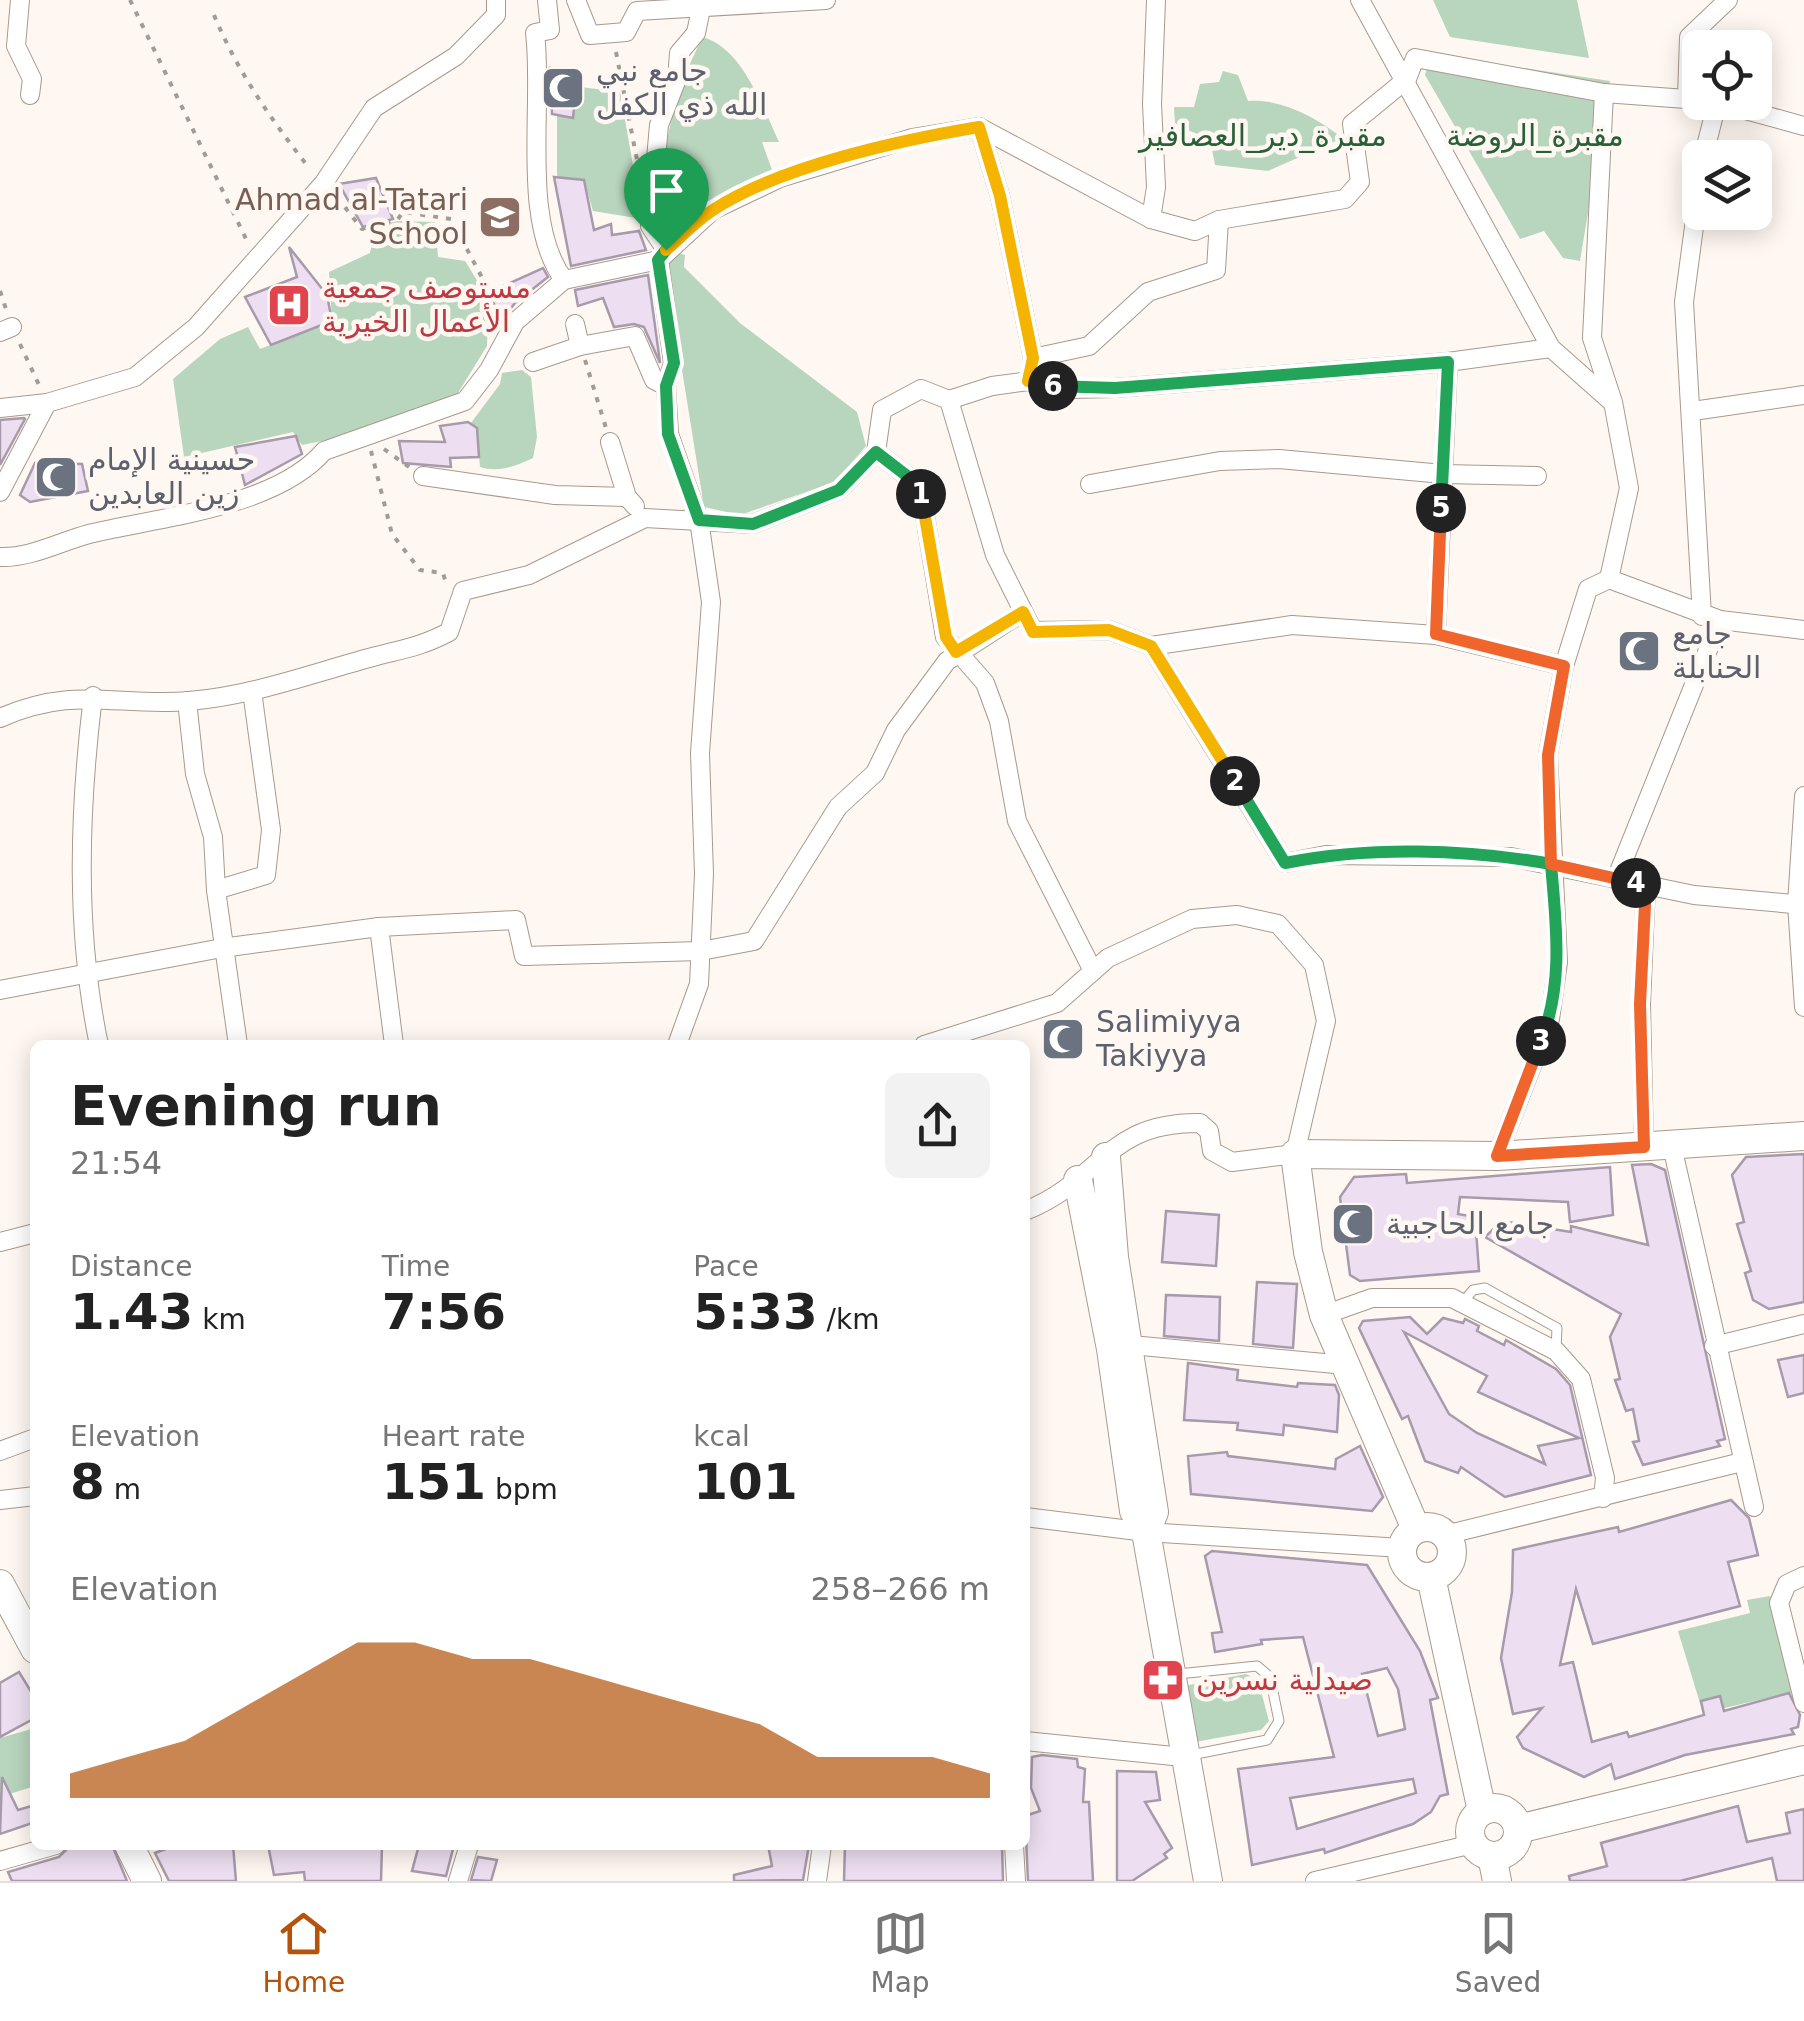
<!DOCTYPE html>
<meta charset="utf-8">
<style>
:root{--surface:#fff;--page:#f2f2f2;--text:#222;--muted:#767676;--line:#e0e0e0;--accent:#b45309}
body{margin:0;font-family:"DejaVu Sans",Cairo,sans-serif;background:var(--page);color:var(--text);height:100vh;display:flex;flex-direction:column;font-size:38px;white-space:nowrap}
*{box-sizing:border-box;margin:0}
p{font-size:32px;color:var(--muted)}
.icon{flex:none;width:55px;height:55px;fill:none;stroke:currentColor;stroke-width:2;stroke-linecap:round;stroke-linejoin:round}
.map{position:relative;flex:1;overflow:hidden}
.panel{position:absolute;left:30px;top:1040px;width:1000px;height:810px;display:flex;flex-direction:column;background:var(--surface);border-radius:15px;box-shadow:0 5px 25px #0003}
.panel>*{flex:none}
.controls{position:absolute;left:1682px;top:30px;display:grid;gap:20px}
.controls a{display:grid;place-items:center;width:90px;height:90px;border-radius:15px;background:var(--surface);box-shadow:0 5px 25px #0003;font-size:50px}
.pin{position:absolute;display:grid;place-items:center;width:85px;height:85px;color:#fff;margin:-102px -42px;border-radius:50% 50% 50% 0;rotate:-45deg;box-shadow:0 0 10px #0007}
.pin .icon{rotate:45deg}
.km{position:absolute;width:50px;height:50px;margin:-25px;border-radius:50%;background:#222;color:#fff;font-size:28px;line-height:50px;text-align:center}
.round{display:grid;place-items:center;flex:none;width:105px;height:105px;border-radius:15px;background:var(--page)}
.headline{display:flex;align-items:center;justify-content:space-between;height:170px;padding:0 40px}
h1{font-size:55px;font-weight:800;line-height:75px}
.metrics{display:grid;grid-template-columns:repeat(3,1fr);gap:15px;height:170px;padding:10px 40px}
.metrics div{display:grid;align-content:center}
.metrics b{font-size:50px;font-weight:800}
.metrics small{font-size:28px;font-weight:400}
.metrics p{font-size:28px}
.chart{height:280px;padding:20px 40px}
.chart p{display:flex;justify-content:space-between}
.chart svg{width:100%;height:180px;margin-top:10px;fill:var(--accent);opacity:.7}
.tab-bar{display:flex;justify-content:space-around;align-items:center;height:140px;border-top:2px solid var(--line);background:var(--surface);font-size:28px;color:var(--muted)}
.tab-bar a{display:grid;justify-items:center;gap:5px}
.tab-bar .active{color:var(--accent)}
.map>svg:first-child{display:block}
</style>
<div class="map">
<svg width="1804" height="1881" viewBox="0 0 1804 1881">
<rect width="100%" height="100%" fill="#fff8f2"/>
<g fill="#b8d5bd">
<polygon points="1433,0 1577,0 1589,58 1450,37"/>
<path d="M703 37C743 49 762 106 779 142H762L772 170 665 231 659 223C661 157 671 96 703 37Z"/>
<polygon points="1430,54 1610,81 1580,261 1563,258 1544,231 1520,239 1425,75"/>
<path d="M1223 71 1238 75 1248 101C1284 99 1314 117 1343 138L1268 171 1215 165 1210 139 1175 125 1174 107H1194L1200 84 1219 82Z"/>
<polygon points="581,87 620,92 636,182 643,197 636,218 593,211 584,180 557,177 557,116 573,118"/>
<polygon points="397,221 435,222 438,257 465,261 488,298 487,346 456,396 347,436 302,445 293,432 184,457 173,379 220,339 248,327 260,349 332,321 329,272 370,253 376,227"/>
<polygon points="675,252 685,255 684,267 740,323 857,412 866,446 835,482 740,515 704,507 665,264"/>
<path d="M522 370 531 377 537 437 533 458C516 466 498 473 480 467L477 428 471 423 500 384 502 373Z"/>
<polygon points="1770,1596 1793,1692 1703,1713 1678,1631 1750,1613 1747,1600"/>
<polygon points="1246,1674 1258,1680 1269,1721 1261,1730 1195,1742 1184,1686"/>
<polygon points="35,1728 35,1786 0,1797 0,1738"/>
</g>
<g fill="#eddff1" stroke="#a79aaa" stroke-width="2.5" fill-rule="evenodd">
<polygon points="550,68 578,72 573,118 552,114"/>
<polygon points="554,177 584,180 594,230 611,224 612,235 639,231 646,250 571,266"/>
<polygon points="376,178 393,219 363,227 339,184"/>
<polygon points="289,247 327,295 332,321 271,345 245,297 297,277"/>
<polygon points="543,268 548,277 515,303 500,322 490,292"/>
<polygon points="648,275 660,362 660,363 644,327 634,324 614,327 603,298 578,306 575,290"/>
<polygon points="24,418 25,419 0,465 0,420"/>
<polygon points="468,422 477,428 479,457 450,458 451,467 403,463 399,441 445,442 440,426"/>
<polygon points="296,436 302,454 245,485 235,447"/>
<polygon points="35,463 82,464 88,491 30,502 20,495"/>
<polygon points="1804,1154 1804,1302 1769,1309 1753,1300 1745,1273 1751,1271 1737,1224 1744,1222 1732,1175 1746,1157"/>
<polygon points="1651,1164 1665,1170 1725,1439 1717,1441 1720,1446 1643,1465 1633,1442 1639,1441 1633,1409 1626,1411 1615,1380 1620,1379 1610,1337 1621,1314 1485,1237 1502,1221 1571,1232 1571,1226 1648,1245 1632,1165"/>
<polygon points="1610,1167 1613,1215 1570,1222 1568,1202 1460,1197 1458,1214 1475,1217 1479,1271 1360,1281 1350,1275 1340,1197 1354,1177 1406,1174 1407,1183"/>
<polygon points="1166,1211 1219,1215 1216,1266 1162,1262"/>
<polygon points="1257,1282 1297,1284 1293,1348 1253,1344"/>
<polygon points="1166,1295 1220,1297 1219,1341 1164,1336"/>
<path d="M1410 1317 1427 1334 1443 1318 1463 1323 1465 1319 1479 1326 1477 1331 1504 1345 1506 1340 1556 1369 1570 1385 1591 1475 1505 1497 1461 1467 1458 1473 1425 1461 1408 1416 1402 1419 1359 1328 1363 1321ZM1404 1332 1487 1376 1478 1392 1579 1438 1538 1446 1545 1464 1477 1433 1449 1414Z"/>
<polygon points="1804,1355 1804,1393 1788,1397 1778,1360"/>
<polygon points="1188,1363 1238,1370 1237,1380 1297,1387 1298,1383 1335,1385 1339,1395 1337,1432 1284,1425 1283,1435 1237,1430 1238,1423 1184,1420"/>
<polygon points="1360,1446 1383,1497 1372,1511 1191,1494 1188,1456 1227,1452 1228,1456 1335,1469 1336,1459"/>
<polygon points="1731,1500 1749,1518 1758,1555 1728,1562 1740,1606 1593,1644 1576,1589 1560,1665 1573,1662 1592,1742 1627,1732 1629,1737 1704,1715 1701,1701 1720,1696 1724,1711 1789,1693 1800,1715 1798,1727 1791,1729 1794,1734 1685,1755 1615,1779 1611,1764 1584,1777 1523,1748 1517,1737 1542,1708 1513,1714 1501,1658 1512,1592 1513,1550 1618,1527 1619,1532"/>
<path d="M1212 1551 1367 1565 1420 1651 1438 1698 1430 1700 1448 1794 1440 1796 1431 1812 1413 1824 1325 1853 1324 1849 1252 1865 1238 1769 1334 1757 1303 1637 1261 1640 1262 1644 1215 1652 1212 1633 1222 1632 1205 1556ZM1387 1668 1398 1689 1405 1729 1378 1736 1362 1674ZM1413 1779 1416 1793 1297 1829 1290 1798Z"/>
<polygon points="19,1672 35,1698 35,1718 0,1737 0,1683"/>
<polygon points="1042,1755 1077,1759 1078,1767 1085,1769 1083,1802 1089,1802 1093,1881 1028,1881 1025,1816 1040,1811 1031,1788 1032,1757"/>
<polygon points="1117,1771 1156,1772 1160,1800 1145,1802 1172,1848 1164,1854 1167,1858 1132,1881 1117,1881"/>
<polygon points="2,1777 18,1810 35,1805 35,1822 0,1834"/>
<polygon points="1738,1806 1747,1842 1790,1833 1786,1813 1804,1809 1804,1881 1777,1881 1772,1858 1680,1881 1570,1881 1569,1876 1607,1866 1601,1843"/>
<polygon points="112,1845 127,1881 12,1881 8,1872 59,1857 71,1845"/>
<polygon points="176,1845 233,1845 236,1881 169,1881 155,1853"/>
<polygon points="268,1845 382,1845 381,1881 305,1881 304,1872 274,1875"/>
<polygon points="419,1845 454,1845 446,1876 412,1871"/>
<polygon points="768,1845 809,1845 803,1880 734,1881 734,1875 772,1866"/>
<polygon points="845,1845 1002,1845 1003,1881 844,1881"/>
<polygon points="478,1857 497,1860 491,1881 471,1880"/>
</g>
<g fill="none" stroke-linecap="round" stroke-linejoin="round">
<g stroke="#a9998b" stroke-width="11">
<g id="lane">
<polyline points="1464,1301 1473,1290 1485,1288 1557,1328 1556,1351"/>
<polyline points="1178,1674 1257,1666 1270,1677 1279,1721 1267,1740 1191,1755"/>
</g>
</g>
<g stroke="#a9998b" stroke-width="20">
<g id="street">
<polyline points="20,0 16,46 32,79 30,95"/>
<path d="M547 0 550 30 535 33C544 106 520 221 564 280"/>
<polyline points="576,0 590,35 626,32 637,11 826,0"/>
<polyline points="1360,0 1551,348 1612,402"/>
<polyline points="1687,98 1689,37 1728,0"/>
<polyline points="1716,102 1804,126"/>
<polyline points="979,127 1000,196 1033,358 1029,381"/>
<polyline points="1703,158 1717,103"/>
<polyline points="1700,182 1684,302 1702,616"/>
<polyline points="1151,219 1156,187 1152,104 1156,0"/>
<polyline points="666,250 650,226 659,125 677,79 679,53 696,33 702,4"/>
<polyline points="659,260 673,363 666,386 669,434 699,520 711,602 700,753 704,874 699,984 677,1045"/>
<polyline points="575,324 580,346"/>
<polyline points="0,332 12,327"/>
<polyline points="1033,358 1089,346 1148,292 1216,270 1219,220"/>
<polyline points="533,362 580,346 635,336 654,380 666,386"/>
<polyline points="949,400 995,555 1033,631 1109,630 1151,646 1285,863 1326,855 1511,857 1694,895 1804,905"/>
<polyline points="949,400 992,386 1029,381 1071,389 1115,388 1448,362 1551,348"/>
<polyline points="0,408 47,403"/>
<polyline points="1693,411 1804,395"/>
<polyline points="610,442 627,497 635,506"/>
<polyline points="876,452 920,486 945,637 985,683 999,721 1017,821 1093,971"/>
<polyline points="423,476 555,495 627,497"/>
<polyline points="1090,484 1220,461 1279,459 1443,474 1537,476"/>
<polyline points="0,492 47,403 135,377 196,327 323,184 374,108 456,56 496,15 496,0"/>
<path d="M0 557C31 558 59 542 89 534 158 517 275 508 324 451L465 401 489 370 515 322 564 280 659 260 713 210 780 178 912 138 979 127 1151 219 1195 231 1219 220 1345 199 1360 182 1352 124 1407 79 1415 58 1604 93 1700 100"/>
<polyline points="1609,579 1720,620 1804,630"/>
<polyline points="1436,635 1448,362"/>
<polyline points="1151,646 1292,625 1436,635 1564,666"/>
<path d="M93 696C79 811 75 931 99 1045"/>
<polyline points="187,701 195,774 213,837 216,890"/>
<path d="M0 718C74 685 116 707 189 701 251 696 310 674 369 658 402 649 418 648 449 632L463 591 529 575 645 518 753 524 839 490 876 452 882 410 921 389 949 400"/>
<polyline points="1804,796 1797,904 1804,1007"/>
<polyline points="1616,879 1720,620"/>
<polyline points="379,927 394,1045"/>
<polyline points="0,990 222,948 379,927 516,920 524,956 701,951 754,941 838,807 875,773 896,730 947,661 1023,612"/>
<polyline points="238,1045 216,890 266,875 271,830 252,691"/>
<path d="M924 1045 1057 1003 1108 958 1192 919 1237 915 1278 924 1314 965 1326 1021 1295 1154 1232 1162 1212 1151 1209 1131 1200 1123C1105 1122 1103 1180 1025 1211"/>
<polyline points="1672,1146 1754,1507"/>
<polyline points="1644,1147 1641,1004 1646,885"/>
<polyline points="1497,1156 1550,1019 1558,962 1548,755 1564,666 1588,589 1609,579 1629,488 1613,402 1592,338 1604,93"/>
<polyline points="0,1242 35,1233"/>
<polyline points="1324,1315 1372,1298 1452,1298 1556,1351 1581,1379 1605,1478 1603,1498"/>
<polyline points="1131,1345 1346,1365"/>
<polyline points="1714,1346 1804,1324"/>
<polyline points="0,1451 35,1438"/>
<polyline points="0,1500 35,1496"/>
<polyline points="1025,1517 1146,1532 1402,1548"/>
<polyline points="1445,1535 1742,1462"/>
<polyline points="1804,1576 1787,1584 1779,1603 1804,1703"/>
<polyline points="1025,1741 1183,1757"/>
<polyline points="1014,1845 1016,1881"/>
<polyline points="0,1861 56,1845"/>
<polyline points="458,1881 469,1845"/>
<polyline points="817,1881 822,1845"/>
<polyline points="1315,1881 1473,1844"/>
</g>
</g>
<g stroke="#a9998b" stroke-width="30">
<g id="secondary">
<polyline points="1106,1157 1114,1257 1154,1512 1146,1532"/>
<polyline points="1078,1180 1111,1349 1134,1511 1146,1532 1208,1881"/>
<circle cx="1427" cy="1552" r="25"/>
<polyline points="1416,1529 1324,1315 1308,1252 1295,1154 1497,1156 1804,1136"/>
<polyline points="1431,1577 1482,1811"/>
<polyline points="0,1584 35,1649"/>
<circle cx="1494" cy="1832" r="24"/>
<polyline points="1518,1829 1804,1760"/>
<polyline points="129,1845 147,1881"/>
<polyline points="1492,1856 1497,1881"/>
</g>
</g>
<g stroke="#a29c96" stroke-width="4" stroke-dasharray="5 8" stroke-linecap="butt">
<polyline points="130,0 248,243"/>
<path d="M214 15C237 71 272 121 310 169"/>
<polyline points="616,52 637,160"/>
<polyline points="337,197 362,229 398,219 403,212 451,219 487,287 494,325"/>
<polyline points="0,291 7,312"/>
<polyline points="20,344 39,385"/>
<polyline points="585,360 606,428"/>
<polyline points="384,449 409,467"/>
<polyline points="371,451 392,534 420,570 443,573 446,583"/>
</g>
<use href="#lane" stroke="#fff" stroke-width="9"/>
<use href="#street" stroke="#fff" stroke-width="18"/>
<use href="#secondary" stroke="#fff" stroke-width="28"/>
</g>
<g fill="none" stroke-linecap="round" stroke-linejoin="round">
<g stroke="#fff" stroke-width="20">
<polyline id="split-1" points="666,250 658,260 674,363 666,386 668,434 699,520 753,524 839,490 876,452 920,486 921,494"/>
</g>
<g stroke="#fff" stroke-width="20">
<polyline id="split-2" points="921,494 946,637 956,652 1023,612 1033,632 1109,630 1151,646 1235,781"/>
</g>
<g stroke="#fff" stroke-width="20">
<path id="split-3" d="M1235 781 1285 863C1370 846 1466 849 1551 864 1556 924 1564 983 1541 1041"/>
</g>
<g stroke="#fff" stroke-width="20">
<polyline id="split-4" points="1541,1041 1497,1156 1644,1147 1640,1004 1646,885 1636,883"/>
</g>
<g stroke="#fff" stroke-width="20">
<polyline id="split-5" points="1441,508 1436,634 1564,666 1548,755 1551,864 1636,883"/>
</g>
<g stroke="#fff" stroke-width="20">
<polyline id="split-6" points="1053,386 1115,388 1448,362 1441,508"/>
</g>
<g stroke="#fff" stroke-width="20">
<path id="split-7" d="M666 250C681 237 696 221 713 210 780 166 901 140 979 127L1000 196 1033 358 1028 381 1053 386"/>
</g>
<use href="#split-1" stroke="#22a559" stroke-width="12"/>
<use href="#split-2" stroke="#f5b400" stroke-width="12"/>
<use href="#split-3" stroke="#22a559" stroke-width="12"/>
<use href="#split-4" stroke="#f0652b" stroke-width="12"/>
<use href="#split-5" stroke="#f0652b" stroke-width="12"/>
<use href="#split-6" stroke="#22a559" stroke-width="12"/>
<use href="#split-7" stroke="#f5b400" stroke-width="12"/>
</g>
<defs>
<g id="mosque-square" transform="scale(2.25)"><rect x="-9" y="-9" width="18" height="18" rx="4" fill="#6b7280" stroke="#fff8f2"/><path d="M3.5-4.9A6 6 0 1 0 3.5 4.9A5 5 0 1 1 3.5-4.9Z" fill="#fff"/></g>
<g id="school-square" transform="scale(2.25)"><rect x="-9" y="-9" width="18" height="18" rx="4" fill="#8d6e63" stroke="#fff8f2"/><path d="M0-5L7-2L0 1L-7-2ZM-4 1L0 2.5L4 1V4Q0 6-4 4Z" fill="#fff"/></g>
<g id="hospital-square" transform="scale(2.25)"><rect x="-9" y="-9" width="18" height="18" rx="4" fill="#e0444e" stroke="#fff8f2"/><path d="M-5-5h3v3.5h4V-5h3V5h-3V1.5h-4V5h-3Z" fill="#fff"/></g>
<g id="pharmacy-square" transform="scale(2.25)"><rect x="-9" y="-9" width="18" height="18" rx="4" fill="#e0444e" stroke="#fff8f2"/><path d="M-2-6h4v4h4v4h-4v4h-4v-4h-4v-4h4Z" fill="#fff"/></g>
</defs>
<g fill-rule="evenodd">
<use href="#mosque-square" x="563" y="88"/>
<use href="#school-square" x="500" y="217"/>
<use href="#hospital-square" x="289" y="305"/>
<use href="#mosque-square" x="56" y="477"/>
<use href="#mosque-square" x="1639" y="651"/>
<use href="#mosque-square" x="1063" y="1039"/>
<use href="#mosque-square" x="1353" y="1224"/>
<use href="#pharmacy-square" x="1163" y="1680"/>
</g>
<g text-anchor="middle" stroke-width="9" stroke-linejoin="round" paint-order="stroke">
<g font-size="30" fill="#5b616d" stroke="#fff8f2" text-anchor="start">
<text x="596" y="81">جامع نبي<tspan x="596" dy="34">الله ذي الكفل</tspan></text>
<text x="88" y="470">حسينية الإمام<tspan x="88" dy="34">زين العابدين</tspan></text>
<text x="1672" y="644">جامع<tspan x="1672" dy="34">الحنابلة</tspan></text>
<text x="1096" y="1032">Salimiyya<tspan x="1096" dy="34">Takiyya</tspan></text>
<text x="1386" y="1234">جامع الحاجبية</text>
</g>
<g font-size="30" fill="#2a6039" stroke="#fff8f2">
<text x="1263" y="146">مقبرة_دير_العصافير</text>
<text x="1535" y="146">مقبرة_الروضة</text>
</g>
<g font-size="30" fill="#785e54" stroke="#fff8f2" text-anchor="end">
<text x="468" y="210">Ahmad al-Tatari<tspan x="468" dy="34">School</tspan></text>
</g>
<g font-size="30" fill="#be3a42" stroke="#fff8f2" text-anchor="start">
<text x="322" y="298">مستوصف جمعية<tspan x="322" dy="34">الأعمال الخيرية</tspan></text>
<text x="1196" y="1690">صيدلية نسرين</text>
</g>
</g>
</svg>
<div class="controls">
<a><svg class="icon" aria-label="locate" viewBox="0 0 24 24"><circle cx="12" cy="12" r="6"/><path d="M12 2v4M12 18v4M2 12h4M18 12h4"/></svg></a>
<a><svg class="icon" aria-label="layers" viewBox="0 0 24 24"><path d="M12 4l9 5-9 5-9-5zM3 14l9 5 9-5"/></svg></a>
</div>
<div class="pin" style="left:666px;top:250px;background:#1e9e55"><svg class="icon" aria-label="arrive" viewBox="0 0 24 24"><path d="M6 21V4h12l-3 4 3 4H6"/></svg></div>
<b class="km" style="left:921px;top:494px">1</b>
<b class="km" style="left:1235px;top:781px">2</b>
<b class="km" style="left:1541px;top:1041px">3</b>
<b class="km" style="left:1636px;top:883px">4</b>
<b class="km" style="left:1441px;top:508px">5</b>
<b class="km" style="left:1053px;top:386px">6</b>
<section class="panel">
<div class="headline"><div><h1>Evening run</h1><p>21:54</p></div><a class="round"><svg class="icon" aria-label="share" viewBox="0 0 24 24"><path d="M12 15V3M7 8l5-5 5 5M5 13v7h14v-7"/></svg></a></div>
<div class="metrics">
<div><p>Distance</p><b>1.43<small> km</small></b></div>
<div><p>Time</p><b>7:56</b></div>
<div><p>Pace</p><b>5:33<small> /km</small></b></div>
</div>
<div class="metrics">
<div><p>Elevation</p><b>8<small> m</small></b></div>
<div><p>Heart rate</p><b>151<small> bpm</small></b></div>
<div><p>kcal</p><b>101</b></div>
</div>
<div class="chart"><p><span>Elevation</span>258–266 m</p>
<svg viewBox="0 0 160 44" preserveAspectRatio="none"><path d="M0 44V38L10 34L20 30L30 22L40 14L50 6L60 6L70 10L80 10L90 14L100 18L110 22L120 26L130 34L140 34L150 34L160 38V44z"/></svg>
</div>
</section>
</div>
<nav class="tab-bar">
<a class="active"><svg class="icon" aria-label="home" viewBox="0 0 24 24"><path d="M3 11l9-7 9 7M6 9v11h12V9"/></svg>Home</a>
<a><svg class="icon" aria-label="map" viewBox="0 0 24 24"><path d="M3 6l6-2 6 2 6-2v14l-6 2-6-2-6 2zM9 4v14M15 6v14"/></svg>Map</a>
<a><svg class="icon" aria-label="saved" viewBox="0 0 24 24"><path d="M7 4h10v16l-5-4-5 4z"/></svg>Saved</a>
</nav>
